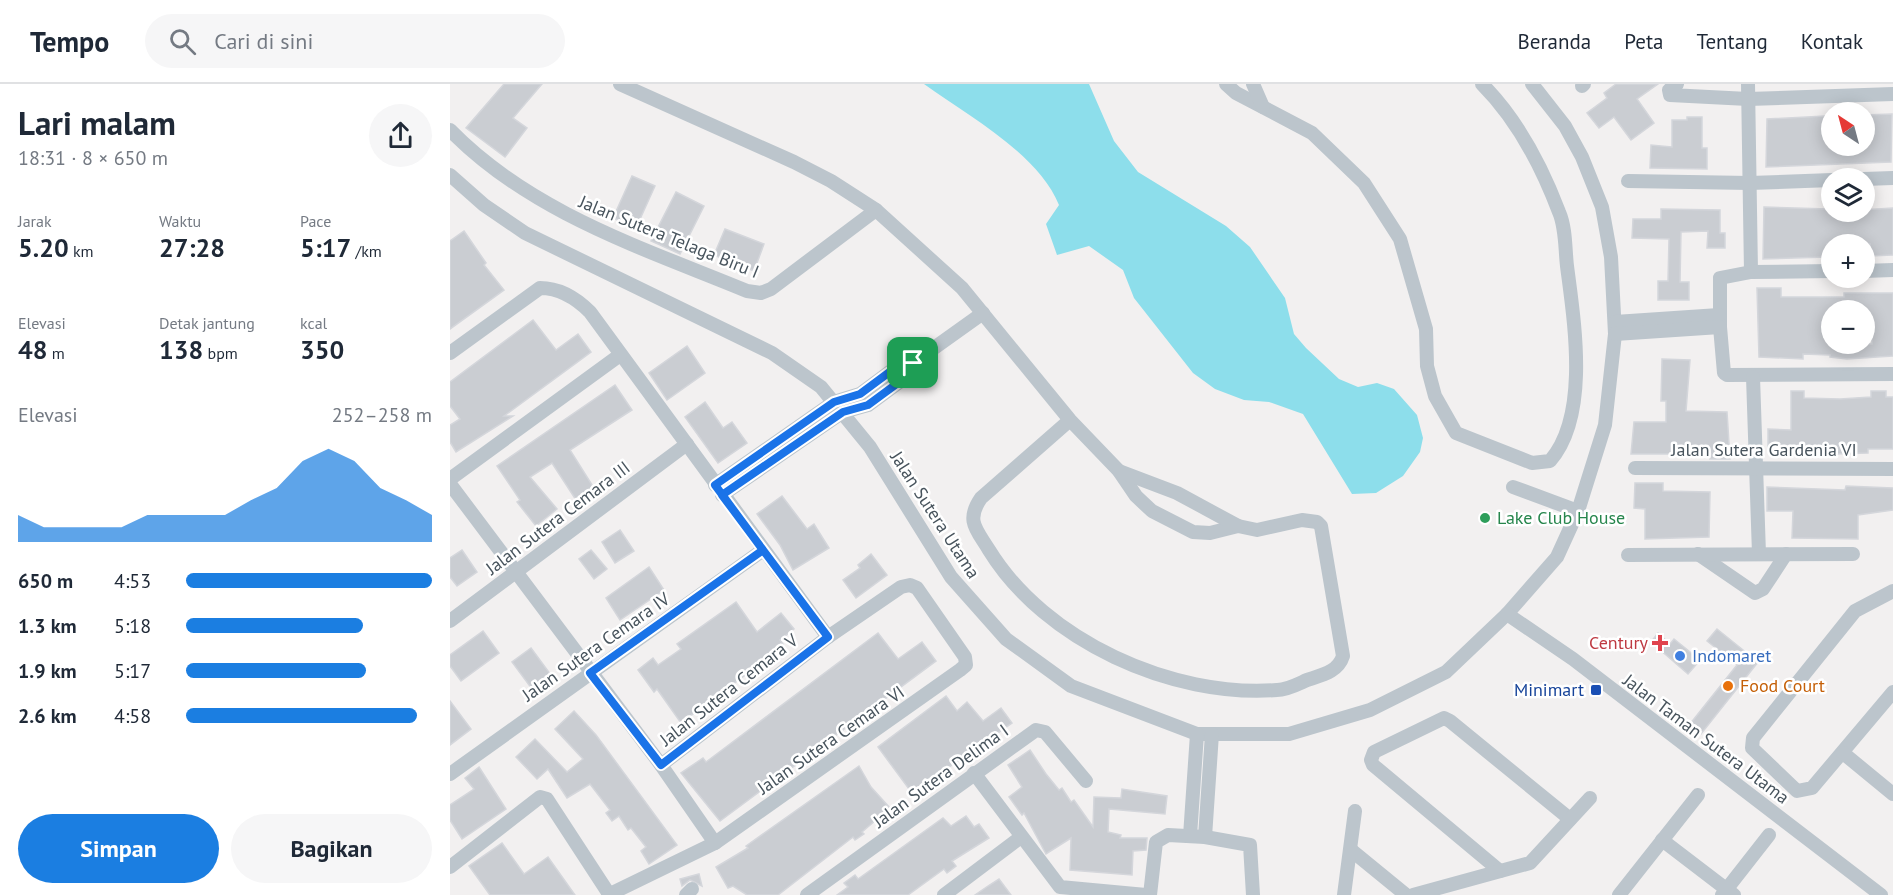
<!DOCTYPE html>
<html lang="id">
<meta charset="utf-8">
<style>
:root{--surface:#fff;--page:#f6f6f7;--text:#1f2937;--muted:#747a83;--line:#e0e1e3;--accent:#1b7ee1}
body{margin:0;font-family:"PT Sans",sans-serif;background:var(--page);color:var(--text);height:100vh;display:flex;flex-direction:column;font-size:22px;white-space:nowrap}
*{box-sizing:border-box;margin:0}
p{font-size:20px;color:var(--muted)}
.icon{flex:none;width:33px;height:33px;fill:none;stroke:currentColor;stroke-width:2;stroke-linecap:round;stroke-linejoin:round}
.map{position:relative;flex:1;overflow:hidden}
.drawer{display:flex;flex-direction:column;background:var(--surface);width:450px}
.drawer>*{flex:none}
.needle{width:39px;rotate:324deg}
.controls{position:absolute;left:1371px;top:18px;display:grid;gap:12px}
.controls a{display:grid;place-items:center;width:54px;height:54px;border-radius:50%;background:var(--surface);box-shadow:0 3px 15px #0003;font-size:30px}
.pin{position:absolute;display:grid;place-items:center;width:51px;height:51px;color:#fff;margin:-26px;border-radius:12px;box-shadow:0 3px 9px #0006}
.round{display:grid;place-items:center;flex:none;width:63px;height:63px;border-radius:32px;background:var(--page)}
.summary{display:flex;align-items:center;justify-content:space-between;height:102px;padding:0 18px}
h1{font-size:33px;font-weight:700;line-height:45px}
.figures{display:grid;grid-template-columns:repeat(3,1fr);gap:9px;height:102px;padding:6px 18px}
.figures div{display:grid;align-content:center}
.figures b{font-size:26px;font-weight:700}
.figures small{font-size:16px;font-weight:400}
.figures p{font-size:16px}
.chart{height:168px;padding:12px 18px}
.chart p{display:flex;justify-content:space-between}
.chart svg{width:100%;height:108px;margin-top:6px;fill:var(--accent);opacity:.7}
.action{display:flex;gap:12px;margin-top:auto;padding:12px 18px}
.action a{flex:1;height:69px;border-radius:36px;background:var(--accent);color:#fff;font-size:24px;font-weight:700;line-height:69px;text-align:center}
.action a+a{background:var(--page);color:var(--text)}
ul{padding:0 18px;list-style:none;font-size:20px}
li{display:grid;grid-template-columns:96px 72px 1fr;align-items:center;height:45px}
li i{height:15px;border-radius:8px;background:var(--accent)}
header{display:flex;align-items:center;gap:36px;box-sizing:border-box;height:84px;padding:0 30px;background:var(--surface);border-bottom:2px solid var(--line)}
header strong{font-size:28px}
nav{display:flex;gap:33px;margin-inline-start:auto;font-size:21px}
.search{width:420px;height:54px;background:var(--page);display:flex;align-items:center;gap:15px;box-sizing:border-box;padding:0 21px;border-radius:33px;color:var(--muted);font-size:22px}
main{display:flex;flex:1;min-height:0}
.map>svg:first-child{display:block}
</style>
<header>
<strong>Tempo</strong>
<div class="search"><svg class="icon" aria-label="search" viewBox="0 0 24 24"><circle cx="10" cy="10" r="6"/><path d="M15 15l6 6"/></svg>Cari di sini</div>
<nav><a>Beranda</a><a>Peta</a><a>Tentang</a><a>Kontak</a></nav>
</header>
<main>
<section class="drawer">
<div class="summary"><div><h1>Lari malam</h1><p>18:31 · 8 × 650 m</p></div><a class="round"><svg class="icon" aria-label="share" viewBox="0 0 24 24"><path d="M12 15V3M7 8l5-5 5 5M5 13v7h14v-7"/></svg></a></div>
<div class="figures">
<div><p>Jarak</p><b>5.20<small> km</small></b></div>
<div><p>Waktu</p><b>27:28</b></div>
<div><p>Pace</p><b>5:17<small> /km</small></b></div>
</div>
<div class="figures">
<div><p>Elevasi</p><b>48<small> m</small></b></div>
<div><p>Detak jantung</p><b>138<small> bpm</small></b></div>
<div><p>kcal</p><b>350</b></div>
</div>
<div class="chart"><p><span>Elevasi</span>252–258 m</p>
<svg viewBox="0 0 160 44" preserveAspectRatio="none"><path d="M0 44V33L10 38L20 38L30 38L40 38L50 33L60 33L70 33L80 33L90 27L100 22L110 11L120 6L130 11L140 22L150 27L160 33V44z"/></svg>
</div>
<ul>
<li><b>650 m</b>4:53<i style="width:100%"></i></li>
<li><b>1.3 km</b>5:18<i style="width:72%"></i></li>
<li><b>1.9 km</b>5:17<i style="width:73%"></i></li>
<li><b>2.6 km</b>4:58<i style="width:94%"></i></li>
</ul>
<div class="action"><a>Simpan</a><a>Bagikan</a></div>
</section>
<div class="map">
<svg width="1443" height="811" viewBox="0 0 1443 811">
<rect width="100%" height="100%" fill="#f2f0f0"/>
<path fill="#8ddeeb" d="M474 0H639L664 57 688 88 776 142 800 163 835 214 844 250 856 264 889 295 908 303 927 299 944 305 967 331 973 354 970 368 953 392 926 409 902 410 853 330 819 318 794 316 765 305 743 289 684 214 673 186 639 162 607 171 596 140 609 121C588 69 518 32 474 0Z"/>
<g fill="#cacdd2" stroke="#d4d6db" stroke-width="1.5" fill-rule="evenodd">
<polygon points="54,0 92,0 63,34 77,44 55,73 16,44"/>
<polygon points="1166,0 1208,0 1187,15 1204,39 1181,56 1164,33 1149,44 1137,29 1157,14 1154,9"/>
<polygon points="1442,30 1441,78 1316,83 1317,35 1375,32 1375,34 1382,34 1382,62 1414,62 1414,31"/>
<polygon points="1237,33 1252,33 1252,64 1257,64 1257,85 1200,84 1201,61 1222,63 1222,36 1237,36"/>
<polygon points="182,92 205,102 186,144 163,134"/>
<polygon points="226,108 254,122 230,170 201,157"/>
<polygon points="1314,123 1378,125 1378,128 1443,124 1443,171 1420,172 1420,160 1377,160 1377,173 1313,175"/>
<polygon points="1211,125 1270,126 1270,149 1275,149 1275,164 1257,164 1258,147 1231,148 1230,198 1239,198 1239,216 1208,216 1208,197 1218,197 1219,155 1182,154 1183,135 1211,135"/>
<polygon points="275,145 314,160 304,187 264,171"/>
<polygon points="14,147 36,179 34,181 54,206 0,245 0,157"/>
<path d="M1307 204H1331V213H1394V209H1443V272L1397 275 1380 273V271L1353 270V275L1309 273ZM1382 226H1417V239H1422V260H1382Z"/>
<polygon points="83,236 106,266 128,250 141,268 54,332 63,332 6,368 0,358 0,341 10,335 0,322 0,298"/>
<polygon points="237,262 255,289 217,316 199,289"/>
<polygon points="1212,275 1240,276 1236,327 1277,328 1280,375 1260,375 1261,370 1181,370 1184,338 1216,338 1216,317 1211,317"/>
<polygon points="165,301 182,326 120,366 144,404 126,416 102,379 80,393 107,425 86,442 67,418 70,416 47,382"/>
<polygon points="1341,307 1354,307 1354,314 1390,315 1421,313 1421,307 1436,307 1436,313 1443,313 1443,365 1418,365 1418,369 1351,371 1338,371 1338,367 1318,367 1318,345 1341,346"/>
<polygon points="255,318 273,344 282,338 297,359 268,379 235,333"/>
<polygon points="1185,399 1213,399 1213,407 1260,408 1259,453 1195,455 1195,425 1184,424"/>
<polygon points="1396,402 1443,404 1443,426 1408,431 1408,455 1342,454 1343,427 1317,427 1317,403 1395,406"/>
<polygon points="332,412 357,445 364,440 379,464 343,486 330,461 307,430"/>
<polygon points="170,446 184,467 165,479 152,458"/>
<polygon points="12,466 27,488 7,502 0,493 0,474"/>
<polygon points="141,466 157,485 144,495 129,475"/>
<polygon points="421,470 437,491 406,514 393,496 410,484 408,481"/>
<polygon points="199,483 214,506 170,536 156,514"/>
<polygon points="286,518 307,548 331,529 344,545 330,556 333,560 316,572 318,574 231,639 207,605 204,608 188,586 203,574 208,581 231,565 227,560"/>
<polygon points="1267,545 1308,578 1251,650 1240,640 1287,581 1257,557"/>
<polygon points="33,547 49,569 11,597 0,582 0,571"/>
<polygon points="428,549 448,575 472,558 486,577 270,737 231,689 253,674 256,678"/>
<polygon points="1208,549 1220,560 1224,555 1250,576 1238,590 1201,558"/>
<polygon points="81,564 101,591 82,605 62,578"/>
<polygon points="496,612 507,627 517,618 533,637 551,624 562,639 462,709 428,663"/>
<polygon points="0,617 21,645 0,661"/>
<polygon points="124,627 146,651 227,761 199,780 191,767 196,763 181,744 178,746 169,732 162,737 156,729 160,726 140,700 117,714 98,685 87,695 66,673 85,655 117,688 133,675 105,645"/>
<polygon points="580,666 596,690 609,706 612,704 621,718 624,716 643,743 644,713 671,714 672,705 717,712 715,730 659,725 658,748 671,751 670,754 697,754 696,766 683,767 682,791 620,786 621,754 596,770 574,729 572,731 559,713 572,703 558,681"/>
<polygon points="409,682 421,703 440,724 412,748 414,750 405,756 403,753 328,811 297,811 283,802 278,804 266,783 298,764 296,762"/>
<polygon points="29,683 56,725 12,755 0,736 0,721 24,705 15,694"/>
<polygon points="516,732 524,743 529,740 539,754 502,777 506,782 497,789 494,785 458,811 387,811 398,803 394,799 405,791 408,795 493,734 501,742"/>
<polygon points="52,759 74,790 98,773 125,811 40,811 19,782"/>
<polygon points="249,790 252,802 240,796 232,802 230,795"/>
<polygon points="549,795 561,811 525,811 538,802"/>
</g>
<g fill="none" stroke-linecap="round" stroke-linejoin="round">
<g stroke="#bcc5cc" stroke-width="14">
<path d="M170 0 344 78 381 97 426 126 512 204 620 336 669 387 686 412 702 427 743 448 760 449 788 442 807 446 852 436 867 438 871 442 893 572C888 588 872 591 857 596 848 600 837 606 827 606 722 614 595 557 539 466 527 446 515 437 531 414L620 336"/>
<path d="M776 0 786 9 862 49 914 99 950 155 976 245 977 282 985 312 1006 349 1082 379 1100 377C1140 331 1124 237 1117 182 1115 165 1116 144 1109 128 1092 83 1066 34 1032 0"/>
<polyline points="803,0 813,23"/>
<polyline points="1227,0 1219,6 1220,11 1298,15 1443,10"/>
<polyline points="1298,0 1301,188"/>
<polyline points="1132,2 1134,0"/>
<path d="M0 46C81 129 193 164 297 207L311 209 321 205 426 126"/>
<polyline points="0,91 34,121 75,149 322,269 371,303 420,363 501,493 556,555 621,602 747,650 839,650 920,626 996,588 1057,530 1107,473 1128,427 1155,341 1165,250 1161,173 1152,123 1132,73 1115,42 1082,0"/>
<polyline points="1414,95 1443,94"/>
<polyline points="1178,97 1300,99 1382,96"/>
<polyline points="1382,187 1301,188 1270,194 1270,243 1274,289 1277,291 1443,290"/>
<polyline points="1414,187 1443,186"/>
<polyline points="1165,238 1269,231"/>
<polyline points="1165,250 1270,243"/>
<path d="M0 269 90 204C110 204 126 214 140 228L378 553"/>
<polyline points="1303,293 1309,470"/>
<polyline points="1185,384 1443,385"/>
<polyline points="669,387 727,409 788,442"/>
<polyline points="0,395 170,271"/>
<polyline points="0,400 211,681 265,759"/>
<polyline points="265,401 384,318 410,310 453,278 463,279"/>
<polyline points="1063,403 1128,427"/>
<polyline points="272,411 393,328 418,321 460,290 463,279 533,229"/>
<polyline points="1248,470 1305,509 1313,505 1336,470"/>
<polyline points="1178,471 1403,470"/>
<polyline points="1443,507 1405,527 1303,654 1302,664 1347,707 1362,704 1443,608"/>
<polyline points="1057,530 1123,575 1431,811"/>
<polyline points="0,537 237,360"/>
<polyline points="1393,669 1443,710"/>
<polyline points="524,689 610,803 696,811"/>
<polyline points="0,690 313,466"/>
<polyline points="740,752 747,650"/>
<polyline points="755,753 762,650"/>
<polyline points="1212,756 1284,811"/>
<polyline points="901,766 956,811"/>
<polyline points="0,783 90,713 97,715 159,810"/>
<polyline points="1050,787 923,681 921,676 924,668 994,634 1000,637 1120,735"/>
<polyline points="158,811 265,759 510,586 516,581 515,573 467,504 460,501 451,503 378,553 211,681"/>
<polyline points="236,811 242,805"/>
<polyline points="357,811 586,646 595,648 636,697"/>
<polyline points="494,811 571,753"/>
<polyline points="700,811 706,758 718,751 755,753 800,761 803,811"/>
<polyline points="894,811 905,727"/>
<polyline points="963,811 1080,779 1140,714"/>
<polyline points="1169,811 1248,711"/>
<polyline points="1272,811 1319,751"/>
</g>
</g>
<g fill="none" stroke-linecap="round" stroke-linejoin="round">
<g stroke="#fff" stroke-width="12">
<polyline id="route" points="463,279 460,290 418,321 393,328 272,411 378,553 211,681 140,589 313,466 265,401 384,318 410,310 453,278 463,279"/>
</g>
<use href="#route" stroke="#1a73e8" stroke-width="8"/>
</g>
<circle fill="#2e9e5b" stroke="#fff" stroke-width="2" cx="1035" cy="434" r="6"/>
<path fill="#e0444e" stroke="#fff" stroke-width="2" d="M1207 550h6v6h6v6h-6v6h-6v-6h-6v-6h6z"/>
<circle fill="#3f7fe0" stroke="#fff" stroke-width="2" cx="1230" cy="572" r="6"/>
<circle fill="#e8710a" stroke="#fff" stroke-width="2" cx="1278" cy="602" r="6"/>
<rect fill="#1a4fb4" stroke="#fff" stroke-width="2" x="1140" y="600" width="12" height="12" rx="3"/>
<g text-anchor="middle" stroke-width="5" stroke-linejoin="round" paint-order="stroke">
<g font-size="18" fill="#48545d" stroke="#fff">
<text transform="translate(219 153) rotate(22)" y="6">Jalan Sutera Telaga Biru I</text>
<text x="1314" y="372">Jalan Sutera Gardenia VI</text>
<text transform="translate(485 431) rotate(57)" y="6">Jalan Sutera Utama</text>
<text transform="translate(108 434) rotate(-37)" y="6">Jalan Sutera Cemara III</text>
<text transform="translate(146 563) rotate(-35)" y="6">Jalan Sutera Cemara IV</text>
<text transform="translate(279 606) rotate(-38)" y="6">Jalan Sutera Cemara V</text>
<text transform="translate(1256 655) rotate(37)" y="6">Jalan Taman Sutera Utama</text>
<text transform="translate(381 656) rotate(-35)" y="6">Jalan Sutera Cemara VI</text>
<text transform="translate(491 692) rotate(-36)" y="6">Jalan Sutera Delima I</text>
</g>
<g font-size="18" fill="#27864d" stroke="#fff" text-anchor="start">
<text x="1047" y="440">Lake Club House</text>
</g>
<g font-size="18" fill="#be3a42" stroke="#fff" text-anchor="end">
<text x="1198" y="565">Century</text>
</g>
<g font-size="18" fill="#366cbe" stroke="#fff" text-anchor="start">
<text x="1242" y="578">Indomaret</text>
</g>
<g font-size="18" fill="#c56008" stroke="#fff" text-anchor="start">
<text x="1290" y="608">Food Court</text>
</g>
<g font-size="18" fill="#164399" stroke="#fff" text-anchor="end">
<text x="1134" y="612">Minimart</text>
</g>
</g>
</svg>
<div class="controls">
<a><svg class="needle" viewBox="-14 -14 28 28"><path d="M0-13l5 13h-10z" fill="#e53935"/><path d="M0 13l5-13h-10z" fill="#747a83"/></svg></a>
<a><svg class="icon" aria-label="layers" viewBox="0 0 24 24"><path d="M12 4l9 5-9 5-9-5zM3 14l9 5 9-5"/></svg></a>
<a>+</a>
<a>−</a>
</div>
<div class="pin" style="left:463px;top:279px;background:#1e9e55"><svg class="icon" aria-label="arrive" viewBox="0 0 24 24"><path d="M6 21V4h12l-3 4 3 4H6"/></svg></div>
</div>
</main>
